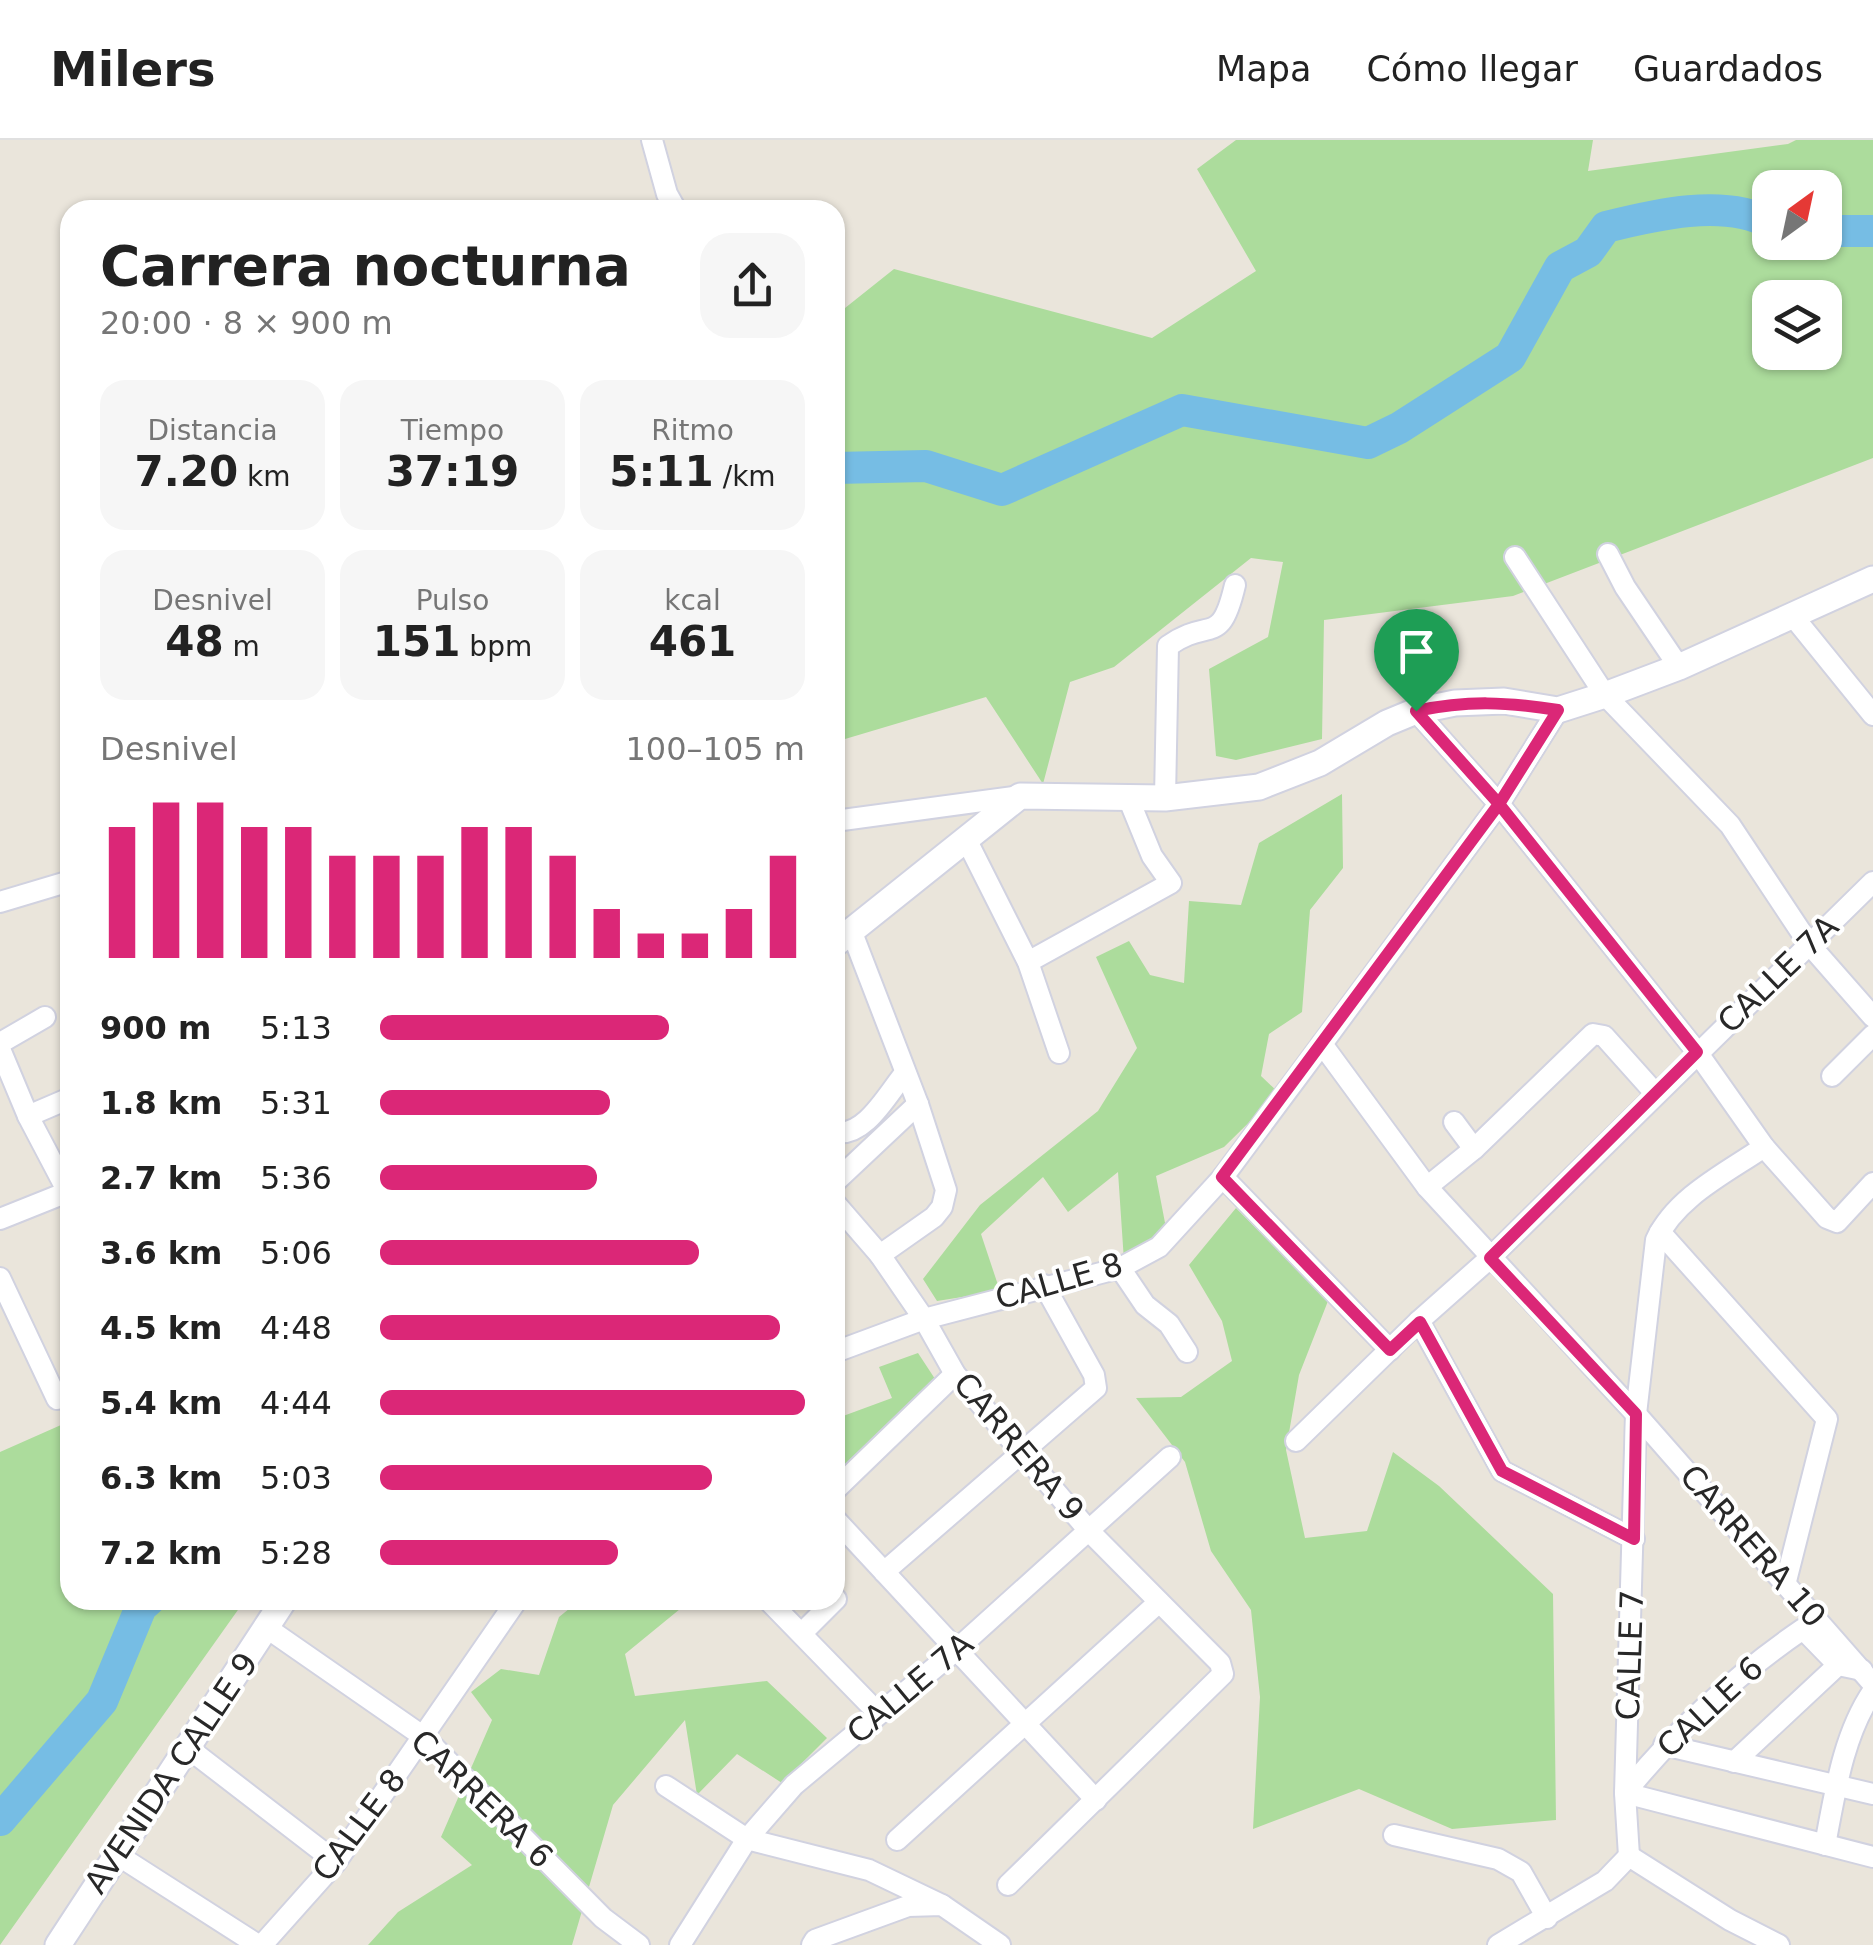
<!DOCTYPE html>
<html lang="es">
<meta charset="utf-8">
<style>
:root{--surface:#fff;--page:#f6f6f6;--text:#222;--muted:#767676;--line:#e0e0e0;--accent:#db2777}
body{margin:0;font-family:"DejaVu Sans",sans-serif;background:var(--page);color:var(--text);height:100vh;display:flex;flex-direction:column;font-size:38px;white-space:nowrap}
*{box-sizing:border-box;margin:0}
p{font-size:32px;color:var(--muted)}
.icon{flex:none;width:55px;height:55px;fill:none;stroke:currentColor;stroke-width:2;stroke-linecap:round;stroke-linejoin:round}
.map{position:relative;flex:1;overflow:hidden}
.drawer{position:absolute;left:60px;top:60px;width:785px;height:1410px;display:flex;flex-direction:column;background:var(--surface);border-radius:30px;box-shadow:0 2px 8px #0004}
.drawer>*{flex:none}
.needle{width:65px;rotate:33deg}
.buttons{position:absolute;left:1752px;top:30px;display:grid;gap:20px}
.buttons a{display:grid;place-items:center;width:90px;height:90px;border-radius:20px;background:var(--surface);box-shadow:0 2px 8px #0004;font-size:50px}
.pin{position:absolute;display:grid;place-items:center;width:85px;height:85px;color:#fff;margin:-102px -42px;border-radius:50% 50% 50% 0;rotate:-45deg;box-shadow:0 0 10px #0007}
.pin .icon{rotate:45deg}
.round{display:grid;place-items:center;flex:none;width:105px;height:105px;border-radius:30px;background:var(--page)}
.head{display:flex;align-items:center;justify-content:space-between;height:170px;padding:0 40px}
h1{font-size:55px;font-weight:600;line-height:75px}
.figures{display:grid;grid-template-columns:repeat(3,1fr);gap:15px;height:170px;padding:10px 40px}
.figures div{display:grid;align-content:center;border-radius:25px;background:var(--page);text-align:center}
.figures b{font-size:42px;font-weight:600}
.figures small{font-size:28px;font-weight:400}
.figures p{font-size:28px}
.chart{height:280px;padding:20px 40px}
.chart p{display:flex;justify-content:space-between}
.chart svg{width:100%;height:180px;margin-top:10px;stroke:var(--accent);stroke-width:6}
ul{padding:0 40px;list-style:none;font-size:32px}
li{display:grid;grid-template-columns:160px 120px 1fr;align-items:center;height:75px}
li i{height:25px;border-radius:12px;background:var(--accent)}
header{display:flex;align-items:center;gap:60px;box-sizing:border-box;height:140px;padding:0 50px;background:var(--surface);border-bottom:2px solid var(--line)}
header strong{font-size:48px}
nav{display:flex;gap:55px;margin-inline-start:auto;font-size:35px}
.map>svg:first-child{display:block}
</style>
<header>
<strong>Milers</strong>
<nav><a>Mapa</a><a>Cómo llegar</a><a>Guardados</a></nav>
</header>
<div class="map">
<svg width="1873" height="1805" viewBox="0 0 1873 1805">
<rect width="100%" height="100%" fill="#eae5db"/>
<g fill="#acdc9c" fill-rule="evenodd">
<path d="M1236 0H1593L1588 31 1788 4 1796 0H1873V318L1513 456 1324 480 1322 599 1236 620 1216 616 1209 529 1268 497 1283 422 1251 418 1114 527 1070 542 1043 644 986 557 835 602V176L894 129 1152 198 1256 131 1197 29ZM1770 48H1825V102H1770ZM1770 158H1825V212H1770Z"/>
<polygon points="1342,654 1343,728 1310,770 1302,872 1269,894 1261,936 1279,953 1224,1007 1156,1036 1166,1088 1124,1121 1118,1032 1068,1072 1043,1037 981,1094 1000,1151 937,1161 923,1139 980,1065 1098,971 1137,908 1096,817 1129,801 1150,835 1184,843 1189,761 1241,765 1259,703"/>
<polygon points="1236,1068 1328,1161 1299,1235 1286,1310 1305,1398 1367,1391 1393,1312 1439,1346 1553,1454 1556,1680 1452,1689 1359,1649 1253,1689 1260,1557 1251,1470 1211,1411 1185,1322 1136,1258 1181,1257 1232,1221 1222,1181 1189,1125"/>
<polygon points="918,1213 939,1245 835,1341 835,1279 892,1258 879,1227"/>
<polygon points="70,1281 70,1460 245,1460 0,1805 0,1312"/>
<polygon points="580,1460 691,1460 625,1514 635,1556 767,1541 827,1598 782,1643 737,1614 697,1655 685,1580 613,1665 572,1805 368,1805 398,1772 472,1725 441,1697 492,1580 471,1552 501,1529 539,1535 559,1477"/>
</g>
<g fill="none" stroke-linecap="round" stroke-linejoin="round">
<g stroke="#76bde4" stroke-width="32">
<polyline points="1825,91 1873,91"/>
<path d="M835 328 926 326 1002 350 1182 270 1368 303 1399 288 1510 217 1560 127 1588 112 1606 87C1654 75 1724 58 1770 83"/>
<polyline points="0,1680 102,1561 141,1467 149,1460"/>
</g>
<g stroke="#d1d2e0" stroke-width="24">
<g id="minor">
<polyline points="652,0 667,54 676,70"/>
<polyline points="1608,414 1625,447 1679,527"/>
<polyline points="1515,417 1605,555 1730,685 1809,804 1873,877"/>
<polyline points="1792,475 1873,575"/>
<polyline points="1416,571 1499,664 1697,912 1764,1007 1827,1078 1837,1082 1873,1043"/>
<path d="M1165 658 1168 506C1210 476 1220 509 1235 445"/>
<polyline points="835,681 1020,656"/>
<polyline points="966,699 1028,822 1059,913"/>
<polyline points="0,762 70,741"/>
<polyline points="851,790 918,964 946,1050 942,1067 934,1077 880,1115"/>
<polyline points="1028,822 1171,743 1152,716 1127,655"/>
<polyline points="0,903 45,877"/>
<polyline points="1322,904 1427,1047 1636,1274 1873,1544"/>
<polyline points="0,909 28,976 70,1056"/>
<polyline points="1832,936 1873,895"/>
<polyline points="28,976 70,958"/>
<polyline points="1454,982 1474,1009"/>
<path d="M835 992C865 998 888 953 905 933"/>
<polyline points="1223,1037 1390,1210"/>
<polyline points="835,1042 918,964"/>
<polyline points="1427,1047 1474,1009 1593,894 1604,896 1655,953"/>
<polyline points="835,1063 880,1115 924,1179 955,1234 1090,1392 1220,1523 1223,1534 1008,1745"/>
<polyline points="0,1079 70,1051"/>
<polyline points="1660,1092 1827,1279 1786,1441"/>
<polyline points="1120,1128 1145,1165 1169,1184 1187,1212"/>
<polyline points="0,1138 57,1259"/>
<polyline points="1419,1181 1502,1331 1634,1399"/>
<polyline points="835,1212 924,1179 1120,1128 1159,1107 1223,1037 1322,904 1499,664 1558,570"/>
<polyline points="1296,1301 1419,1181 1490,1118 1873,742"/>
<polyline points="835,1350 955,1234"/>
<polyline points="835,1379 1096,1660"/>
<polyline points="884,1432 1096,1248 1094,1235 1044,1145"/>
<polyline points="768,1460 878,1573"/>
<polyline points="267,1488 424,1597 603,1778 639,1805"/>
<polyline points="802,1493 836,1459"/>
<path d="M1862 1530 1838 1525 1803 1489C1734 1536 1677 1589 1625 1653L1873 1717"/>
<polyline points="1664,1605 1873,1654"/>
<polyline points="188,1608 336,1722"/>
<polyline points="1734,1622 1838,1525"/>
<polyline points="666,1646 747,1699 869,1730 942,1765"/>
<polyline points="1394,1695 1498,1719 1521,1732 1547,1778"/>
<polyline points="897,1700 1159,1462"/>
<path d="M1825 1705C1835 1653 1843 1595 1873 1551"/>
<polyline points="116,1714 258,1805"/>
<path d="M1629 1716 1625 1653 1636 1274 1656 1100C1676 1057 1726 1033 1764 1007"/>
<polyline points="1629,1716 1730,1780 1779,1805"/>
<polyline points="262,1805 336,1722 517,1460"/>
<polyline points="680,1805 747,1699 794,1645 956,1510 1170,1317"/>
<polyline points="812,1805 815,1800 908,1766 942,1765 1000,1805"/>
<polyline points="1498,1805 1605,1741 1629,1716"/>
</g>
</g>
<g stroke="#d1d2e0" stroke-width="29">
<g id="tertiary">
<polyline points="835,804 1020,656 1165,658 1259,647 1320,623 1387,583 1416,571 1455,563 1504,561 1558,570 1605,555 1679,527 1873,439"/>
<polyline points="58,1805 284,1460"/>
</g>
</g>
<use href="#minor" stroke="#fff" stroke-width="20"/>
<use href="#tertiary" stroke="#fff" stroke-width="25"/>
</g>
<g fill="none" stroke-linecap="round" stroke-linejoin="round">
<g stroke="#fff" stroke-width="20">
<path id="route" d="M1416 571 1499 664 1222 1037 1390 1210 1420 1182 1502 1331 1634 1399 1636 1274 1490 1118 1697 912 1499 664 1558 570C1506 562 1468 560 1416 571"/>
</g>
<use href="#route" stroke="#db2777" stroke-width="12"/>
</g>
<g text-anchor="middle" stroke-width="8" stroke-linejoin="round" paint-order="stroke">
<g font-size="32" fill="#282828" stroke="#fff">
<text transform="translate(1778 834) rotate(-44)" y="11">CALLE 7A</text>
<text transform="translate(1059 1141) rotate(-16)" y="11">CALLE 8</text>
<text transform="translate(1019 1307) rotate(50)" y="11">CARRERA 9</text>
<text transform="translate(1753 1406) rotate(49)" y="11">CARRERA 10</text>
<text transform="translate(1630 1515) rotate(-88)" y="11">CALLE 7</text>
<text transform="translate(910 1548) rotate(-40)" y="11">CALLE 7A</text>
<text transform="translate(1710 1567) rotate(-43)" y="11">CALLE 6</text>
<text transform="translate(171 1633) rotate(-56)" y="11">AVENIDA CALLE 9</text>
<text transform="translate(482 1659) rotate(44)" y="11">CARRERA 6</text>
<text transform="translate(359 1685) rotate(-53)" y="11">CALLE 8</text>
</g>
</g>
</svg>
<div class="buttons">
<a><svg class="needle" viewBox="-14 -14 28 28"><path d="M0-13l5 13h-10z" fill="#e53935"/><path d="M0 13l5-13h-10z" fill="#767676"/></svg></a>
<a><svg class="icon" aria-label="layers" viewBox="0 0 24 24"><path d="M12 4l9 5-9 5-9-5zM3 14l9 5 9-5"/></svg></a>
</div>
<div class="pin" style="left:1416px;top:571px;background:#1e9e55"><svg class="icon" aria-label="arrive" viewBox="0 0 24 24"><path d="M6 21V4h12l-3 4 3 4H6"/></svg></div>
<section class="drawer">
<div class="head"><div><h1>Carrera nocturna</h1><p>20:00 · 8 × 900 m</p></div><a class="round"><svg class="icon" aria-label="share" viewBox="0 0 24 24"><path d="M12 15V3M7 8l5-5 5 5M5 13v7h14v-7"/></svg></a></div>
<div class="figures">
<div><p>Distancia</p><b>7.20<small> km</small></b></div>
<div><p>Tiempo</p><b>37:19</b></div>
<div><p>Ritmo</p><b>5:11<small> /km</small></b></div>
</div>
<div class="figures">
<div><p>Desnivel</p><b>48<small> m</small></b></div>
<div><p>Pulso</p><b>151<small> bpm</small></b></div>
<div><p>kcal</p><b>461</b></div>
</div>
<div class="chart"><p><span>Desnivel</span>100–105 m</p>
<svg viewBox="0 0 160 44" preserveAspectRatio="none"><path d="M5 44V12M15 44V6M25 44V6M35 44V12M45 44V12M55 44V19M65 44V19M75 44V19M85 44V12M95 44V12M105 44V19M115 44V32M125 44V38M135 44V38M145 44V32M155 44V19"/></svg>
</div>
<ul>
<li><b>900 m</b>5:13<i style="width:68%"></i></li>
<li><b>1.8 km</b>5:31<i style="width:54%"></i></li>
<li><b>2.7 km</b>5:36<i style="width:51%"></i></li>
<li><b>3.6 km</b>5:06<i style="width:75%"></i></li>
<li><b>4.5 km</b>4:48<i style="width:94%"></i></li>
<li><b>5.4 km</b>4:44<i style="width:100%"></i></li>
<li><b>6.3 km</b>5:03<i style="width:78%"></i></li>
<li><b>7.2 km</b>5:28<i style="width:56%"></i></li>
</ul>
</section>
</div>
